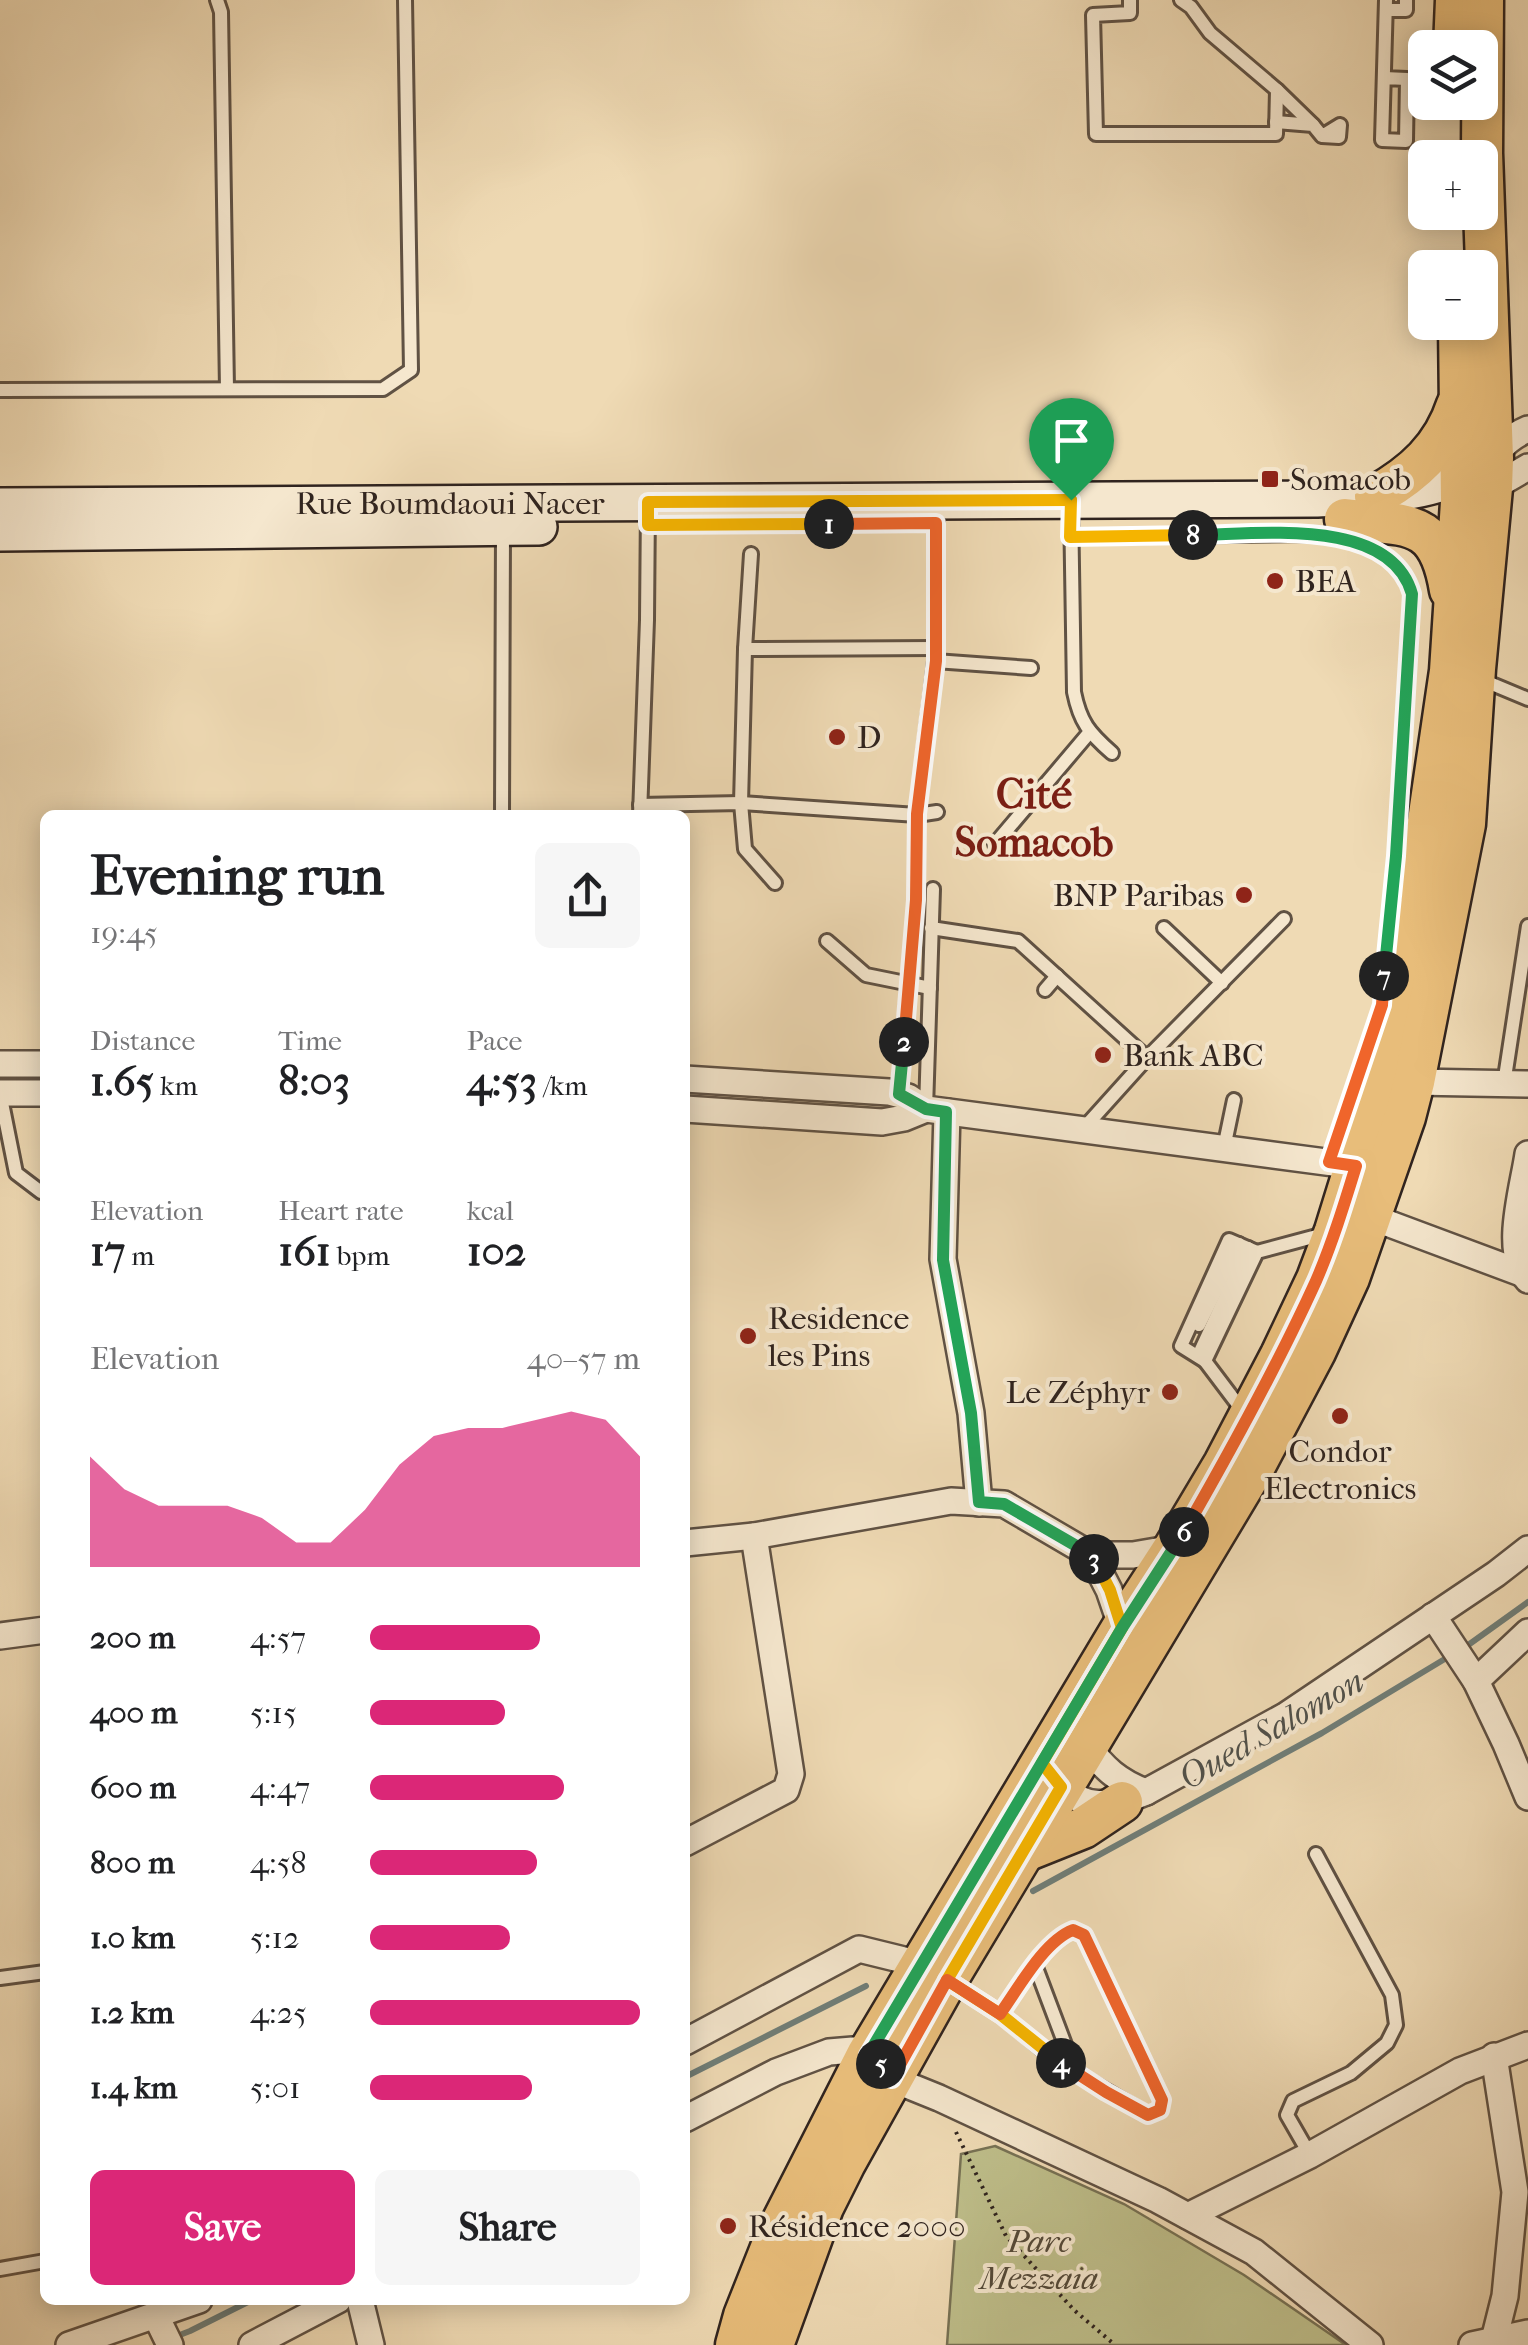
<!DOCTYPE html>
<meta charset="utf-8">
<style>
:root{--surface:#fff;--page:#f6f6f6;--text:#202124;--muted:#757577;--accent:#db2777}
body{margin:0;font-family:"IM FELL French Canon",serif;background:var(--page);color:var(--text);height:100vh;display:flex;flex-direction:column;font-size:38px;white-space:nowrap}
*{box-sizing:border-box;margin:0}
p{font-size:32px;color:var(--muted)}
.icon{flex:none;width:55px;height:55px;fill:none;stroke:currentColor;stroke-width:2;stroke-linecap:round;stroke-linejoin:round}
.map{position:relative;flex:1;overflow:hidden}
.panel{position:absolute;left:40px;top:810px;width:650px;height:1495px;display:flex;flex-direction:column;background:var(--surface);border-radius:15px;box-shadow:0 5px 25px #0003}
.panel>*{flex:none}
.tools{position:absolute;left:1408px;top:30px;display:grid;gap:20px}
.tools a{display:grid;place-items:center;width:90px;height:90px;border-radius:15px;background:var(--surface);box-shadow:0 5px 25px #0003;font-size:50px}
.pin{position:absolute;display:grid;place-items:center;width:85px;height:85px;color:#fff;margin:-102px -42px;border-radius:50% 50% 50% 0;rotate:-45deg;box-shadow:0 0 10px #0007}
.pin .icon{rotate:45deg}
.km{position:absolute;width:50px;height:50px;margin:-25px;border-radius:50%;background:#222;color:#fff;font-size:28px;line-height:50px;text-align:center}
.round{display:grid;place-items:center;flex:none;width:105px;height:105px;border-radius:15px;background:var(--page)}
.overview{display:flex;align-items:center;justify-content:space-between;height:170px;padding:0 50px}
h1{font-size:55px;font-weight:700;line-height:75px}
.metrics{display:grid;grid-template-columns:repeat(3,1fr);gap:15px;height:170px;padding:10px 50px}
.metrics div{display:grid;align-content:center}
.metrics b{font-size:42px;font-weight:700}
.metrics small{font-size:28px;font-weight:400}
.metrics p{font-size:28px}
.chart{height:280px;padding:20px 50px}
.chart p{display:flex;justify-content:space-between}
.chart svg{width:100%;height:180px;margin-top:10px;fill:var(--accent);opacity:.7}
.action{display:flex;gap:20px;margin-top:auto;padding:20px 50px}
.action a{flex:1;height:115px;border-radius:15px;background:var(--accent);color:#fff;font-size:40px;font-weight:700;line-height:115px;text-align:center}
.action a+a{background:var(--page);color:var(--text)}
ul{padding:0 50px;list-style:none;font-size:32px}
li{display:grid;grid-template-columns:160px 120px 1fr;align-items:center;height:75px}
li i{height:25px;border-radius:12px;background:var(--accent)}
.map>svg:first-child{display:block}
</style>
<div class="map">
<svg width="1528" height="2345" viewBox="0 0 1528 2345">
<rect width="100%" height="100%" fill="#efdab4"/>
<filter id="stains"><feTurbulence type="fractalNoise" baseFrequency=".002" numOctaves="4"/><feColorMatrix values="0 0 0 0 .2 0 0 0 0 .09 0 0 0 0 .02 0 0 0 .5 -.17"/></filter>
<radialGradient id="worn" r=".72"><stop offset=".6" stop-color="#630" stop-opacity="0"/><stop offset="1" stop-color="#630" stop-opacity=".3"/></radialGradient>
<polygon fill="#bebe8a" stroke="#777154" stroke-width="2.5" points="995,2146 1124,2204 1244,2275 1346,2345 947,2345 961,2154"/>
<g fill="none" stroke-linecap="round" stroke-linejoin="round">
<g stroke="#707e78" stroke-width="6">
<polyline points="1464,1648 1528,1602"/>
<polyline points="1033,1891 1322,1733 1453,1654"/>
<polyline points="685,2077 866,1986"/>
<polyline points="172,2338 190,2331 252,2300"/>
</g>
<g stroke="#605244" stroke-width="18">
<g id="lane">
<polyline points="217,0 221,12 227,389"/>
<polyline points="1130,0 1130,13 1093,15 1096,134 1276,134 1277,90 1210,33 1191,7 1181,0"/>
<polyline points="1386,10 1406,10 1406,0"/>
<polyline points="1384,78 1407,79 1406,141 1382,140 1386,0"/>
<polyline points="1277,90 1313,125"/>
<polyline points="1276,122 1313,125 1322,136 1339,137 1340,125 1322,136"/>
<polyline points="0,390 383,389 411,370 405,0"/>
<polyline points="937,503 935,661 1031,668"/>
<path d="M1071 504 1074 692C1080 722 1089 733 1112 753"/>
<path d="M1070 537 1312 534C1352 538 1400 551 1412 594L1396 856 1382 1005 1329 1162"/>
<polyline points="751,554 745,649 741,803 745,849 775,883"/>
<polyline points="745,649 936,648"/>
<polyline points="1480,679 1528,699"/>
<polyline points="640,805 741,803 917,815 937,812"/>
<polyline points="502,815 503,530"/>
<polyline points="640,815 647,620 648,503"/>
<polyline points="995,844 1089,733"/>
<polyline points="931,928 1018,941 1147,1058"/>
<polyline points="1164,928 1222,983"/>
<polyline points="827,941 866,975 930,988"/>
<polyline points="1045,990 1057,976"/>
<polyline points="1504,1084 1528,926"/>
<polyline points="0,1093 16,1173 41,1192 45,1192"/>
<polyline points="899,1094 916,900 917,815 935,661"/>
<polyline points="926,1109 933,889"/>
<polyline points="1084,1128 1147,1058 1284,919"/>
<polyline points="1224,1148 1234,1100"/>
<polyline points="1199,1325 1239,1244"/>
<polyline points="1198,1356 1248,1248"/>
<polyline points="1205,1361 1181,1346 1229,1240 1257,1252"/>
<polyline points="1245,1414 1205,1361 1257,1252 1328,1233"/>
<polyline points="1035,1965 1075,2071"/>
<polyline points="0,1978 45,1972"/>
<path d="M952 1984 1000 2014 1048 2054 1076 2073 1148 2115 1160 2110 1162 2100 1084 1935 1073 1930C1044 1941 1018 1989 1000 2014"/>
<polyline points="1310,2155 1287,2115 1293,2101 1351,2073 1387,2043 1396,2025 1392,1995 1316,1854"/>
<polyline points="0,2269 45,2261"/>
</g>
</g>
<g stroke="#605244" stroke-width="30">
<g id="street">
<path d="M1493 458C1503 444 1512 436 1528 429"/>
<polyline points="1492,488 1528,467"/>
<polyline points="0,1064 45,1064"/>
<polyline points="685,1079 889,1092 908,1097 926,1109 1356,1166"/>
<polyline points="1414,1082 1528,1084"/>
<polyline points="0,1093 45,1093"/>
<polyline points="685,1109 882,1122 904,1118 926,1109"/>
<polyline points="947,1112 943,1259 971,1413 979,1503"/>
<polyline points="1371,1217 1521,1273"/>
<path d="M1528 1280C1503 1252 1523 1189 1528 1154"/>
<polyline points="685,1543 754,1536 951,1501 1004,1504 1091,1555 1133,1555 1174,1548"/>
<polyline points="1091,1555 1109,1590 1122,1628"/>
<polyline points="1433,1616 1476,1681 1506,1744 1528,1797"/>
<polyline points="0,1636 45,1630"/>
<polyline points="1476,1681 1528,1632"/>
<path d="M1087 1745C1103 1768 1119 1782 1146 1792"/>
<path d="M1055 1779C1081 1812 1111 1807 1146 1792L1285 1716 1496 1574 1528 1549"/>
<polyline points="685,1843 786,1790 791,1774 754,1536"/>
<polyline points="685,2042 859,1949 920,1964"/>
<polyline points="1494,2056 1515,2192 1505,2296 1494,2340 1496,2345"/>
<polyline points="685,2119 776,2072 829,2052 853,2050 867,2055 881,2064 892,2079 939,2098 1158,2200 1254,2252 1370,2345"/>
<polyline points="1188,2216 1310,2155 1460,2071 1528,2045"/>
<polyline points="360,2300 371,2345"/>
<polyline points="156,2316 170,2345"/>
<polyline points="69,2345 199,2300"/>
<polyline points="252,2345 338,2300"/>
<polyline points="1472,2345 1528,2333"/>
</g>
</g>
<g stroke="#30241f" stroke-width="40">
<g id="secondary">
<path d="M0 506 1317 499C1375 496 1432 495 1484 465"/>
<polyline points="0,533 539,527"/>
</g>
</g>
<g stroke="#30241f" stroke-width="45">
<g id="primary">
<polyline points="1454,48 1456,0"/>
<path d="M1375 496C1414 474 1443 448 1457 405"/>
<path d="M1345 519C1407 526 1438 517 1450 590"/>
<polyline points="1023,1852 1083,1828 1122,1802"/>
<polyline points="736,2345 744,2316 779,2228 867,2055 1122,1628 1174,1548 1224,1464 1281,1355 1317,1279 1335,1231 1384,1073 1403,1002 1421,902 1425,842 1450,671 1461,502 1459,322"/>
<polyline points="773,2345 823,2207 845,2163 947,1980 1252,1471 1315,1352 1349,1278 1405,1117 1414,1082 1465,824 1475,669 1492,488 1493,458 1482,153 1483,0"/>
</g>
</g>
<polyline stroke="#30241f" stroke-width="4" stroke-dasharray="2.5 5" stroke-linecap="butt" points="956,2132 1006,2236 1074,2310 1115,2345"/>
<use href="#lane" stroke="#f5e7ce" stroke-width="12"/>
<use href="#street" stroke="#f5e7ce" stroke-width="25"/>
<use href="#secondary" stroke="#f5e7ce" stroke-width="35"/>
<use href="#primary" stroke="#e8bd7a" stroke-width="40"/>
</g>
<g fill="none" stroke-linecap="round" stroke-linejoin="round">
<g stroke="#fff" stroke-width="20">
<polyline id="split-1" points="829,524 648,525 648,502 1071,500"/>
</g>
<g stroke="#fff" stroke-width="20">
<polyline id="split-2" points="829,524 936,523 936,661 917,814 916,900 904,1042"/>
</g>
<g stroke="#fff" stroke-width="20">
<polyline id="split-3" points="904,1042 899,1094 926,1109 946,1112 943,1260 971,1413 979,1502 1004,1504 1092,1555 1094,1559"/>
</g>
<g stroke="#fff" stroke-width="20">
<polyline id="split-4" points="1061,2063 1000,2014 947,1980 1061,1787 1042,1763 1122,1628 1110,1590 1094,1559"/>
</g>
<g stroke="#fff" stroke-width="20">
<path id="split-5" d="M881 2064 892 2079 947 1980 1000 2014C1018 1989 1044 1941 1073 1930L1084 1935 1162 2100 1160 2110 1148 2115 1106 2092 1061 2063"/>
</g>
<g stroke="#fff" stroke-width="20">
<polyline id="split-6" points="881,2064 868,2055 1122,1628 1184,1532"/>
</g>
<g stroke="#fff" stroke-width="20">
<path id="split-7" d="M1184 1532C1231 1450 1277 1367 1316 1281 1332 1244 1344 1205 1356 1166L1329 1162 1382 1005 1384 976"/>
</g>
<g stroke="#fff" stroke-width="20">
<path id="split-8" d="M1193 535C1255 535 1390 515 1412 594L1396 856 1384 976"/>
</g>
<g stroke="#fff" stroke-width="20">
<polyline id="split-9" points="1071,500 1070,537 1193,535"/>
</g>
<use href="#split-1" stroke="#f5b400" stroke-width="12"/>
<use href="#split-2" stroke="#f0652b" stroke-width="12"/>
<use href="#split-3" stroke="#22a559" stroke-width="12"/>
<use href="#split-4" stroke="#f5b400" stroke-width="12"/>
<use href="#split-5" stroke="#f0652b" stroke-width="12"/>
<use href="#split-6" stroke="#22a559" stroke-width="12"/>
<use href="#split-7" stroke="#f0652b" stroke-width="12"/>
<use href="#split-8" stroke="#22a559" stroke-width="12"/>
<use href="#split-9" stroke="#f5b400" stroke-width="12"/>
</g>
<g fill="#8f2418" stroke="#f5e7ce" stroke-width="4">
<rect x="1260" y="469" width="20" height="20" rx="5"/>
<circle cx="1275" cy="581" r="10"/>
<circle cx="837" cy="737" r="10"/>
<circle cx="1244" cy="895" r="10"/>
<circle cx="1103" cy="1055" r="10"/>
<circle cx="748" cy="1336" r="10"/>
<circle cx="1170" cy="1392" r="10"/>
<circle cx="1340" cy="1416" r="10"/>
<circle cx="728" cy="2226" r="10"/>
</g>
<g text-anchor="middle" stroke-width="8" stroke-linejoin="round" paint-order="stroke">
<g font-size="32" fill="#30241f" stroke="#f5e7ce" text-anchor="start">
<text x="1290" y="490">Somacob</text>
<text x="1295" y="592">BEA</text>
<text x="857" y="748">D</text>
<text x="1224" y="906" text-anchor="end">BNP Paribas</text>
<text x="1123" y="1066">Bank ABC</text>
<text x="768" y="1329">Residence<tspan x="768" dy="37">les Pins</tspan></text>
<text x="1150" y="1403" text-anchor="end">Le Zéphyr</text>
<text x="1340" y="1462" text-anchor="middle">Condor<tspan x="1340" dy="37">Electronics</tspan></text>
<text x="748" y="2237">Résidence 2000</text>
</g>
<g font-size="32" fill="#30241f" stroke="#f5e7ce">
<text x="450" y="514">Rue Boumdaoui Nacer</text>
</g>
<g font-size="32" font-style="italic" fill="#544a3a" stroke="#f5e7ce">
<text x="1039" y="2252">Parc<tspan x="1039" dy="37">Mezzaia</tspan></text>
</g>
<g font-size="35" font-style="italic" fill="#50514b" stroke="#f5e7ce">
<text transform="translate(1271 1729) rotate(-30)" y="12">Oued Salomon</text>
</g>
<g font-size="42" font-weight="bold" fill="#7a1f14" stroke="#f5e7ce">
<text x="1034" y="808">Cité<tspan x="1034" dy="48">Somacob</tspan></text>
</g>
</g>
<rect width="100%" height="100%" filter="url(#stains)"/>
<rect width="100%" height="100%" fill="url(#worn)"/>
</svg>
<div class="tools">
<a><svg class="icon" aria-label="layers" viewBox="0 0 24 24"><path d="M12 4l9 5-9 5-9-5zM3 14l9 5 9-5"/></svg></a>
<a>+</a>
<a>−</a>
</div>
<div class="pin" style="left:1071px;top:500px;background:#1e9e55"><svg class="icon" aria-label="arrive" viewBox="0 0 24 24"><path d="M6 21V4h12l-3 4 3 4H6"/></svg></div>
<b class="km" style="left:829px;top:524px">1</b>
<b class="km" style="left:904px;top:1042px">2</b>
<b class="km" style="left:1094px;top:1559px">3</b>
<b class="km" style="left:1061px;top:2063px">4</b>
<b class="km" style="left:881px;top:2064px">5</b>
<b class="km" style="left:1184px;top:1532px">6</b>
<b class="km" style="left:1384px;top:976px">7</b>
<b class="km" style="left:1193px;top:535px">8</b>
<section class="panel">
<div class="overview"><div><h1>Evening run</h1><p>19:45</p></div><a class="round"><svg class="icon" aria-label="share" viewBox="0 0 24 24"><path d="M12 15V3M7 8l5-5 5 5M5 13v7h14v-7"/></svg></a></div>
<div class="metrics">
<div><p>Distance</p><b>1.65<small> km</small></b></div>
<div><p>Time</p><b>8:03</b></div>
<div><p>Pace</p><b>4:53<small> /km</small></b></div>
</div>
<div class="metrics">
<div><p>Elevation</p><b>17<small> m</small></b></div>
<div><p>Heart rate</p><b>161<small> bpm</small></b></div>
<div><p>kcal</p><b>102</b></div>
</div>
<div class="chart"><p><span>Elevation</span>40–57 m</p>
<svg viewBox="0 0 160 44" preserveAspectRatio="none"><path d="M0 44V17L10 25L20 29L30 29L40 29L50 32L60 38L70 38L80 30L90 19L100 12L110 10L120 10L130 8L140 6L150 8L160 17V44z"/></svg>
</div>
<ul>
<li><b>200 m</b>4:57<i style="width:63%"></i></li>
<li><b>400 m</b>5:15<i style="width:50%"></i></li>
<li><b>600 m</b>4:47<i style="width:72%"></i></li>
<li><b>800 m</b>4:58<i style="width:62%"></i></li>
<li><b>1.0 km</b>5:12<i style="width:52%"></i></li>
<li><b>1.2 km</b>4:25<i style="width:100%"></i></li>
<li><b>1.4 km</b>5:01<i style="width:60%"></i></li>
</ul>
<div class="action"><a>Save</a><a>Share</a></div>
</section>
</div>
